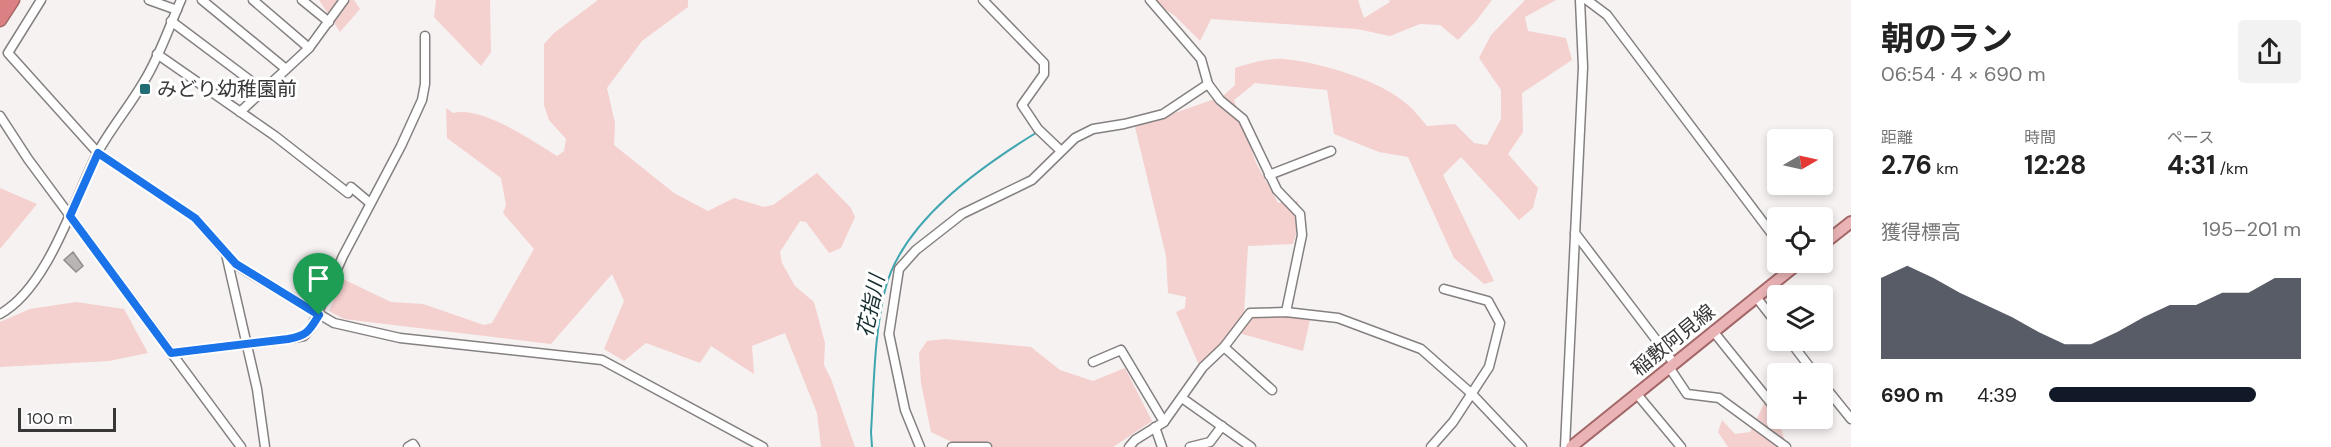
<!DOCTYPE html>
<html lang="ja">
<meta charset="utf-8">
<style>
:root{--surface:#fff;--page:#f2f2f2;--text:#222;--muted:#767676;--accent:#111827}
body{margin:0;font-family:"DM Sans","Noto Sans JP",sans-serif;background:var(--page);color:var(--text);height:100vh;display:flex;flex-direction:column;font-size:22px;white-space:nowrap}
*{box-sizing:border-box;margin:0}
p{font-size:20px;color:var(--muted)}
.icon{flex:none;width:33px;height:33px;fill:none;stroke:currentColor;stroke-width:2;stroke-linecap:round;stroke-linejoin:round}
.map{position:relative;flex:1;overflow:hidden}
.panel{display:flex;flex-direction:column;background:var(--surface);width:480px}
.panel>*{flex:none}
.needle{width:39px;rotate:81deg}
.tools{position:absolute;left:1767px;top:129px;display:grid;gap:12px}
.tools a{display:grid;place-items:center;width:66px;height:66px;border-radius:6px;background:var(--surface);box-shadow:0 3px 9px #0003;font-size:30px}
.scale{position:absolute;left:18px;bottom:15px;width:98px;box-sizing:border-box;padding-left:6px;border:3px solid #383636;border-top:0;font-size:16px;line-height:21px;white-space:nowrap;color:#383636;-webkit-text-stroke:4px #fff;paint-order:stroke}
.pin{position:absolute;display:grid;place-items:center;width:51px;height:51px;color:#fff;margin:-62px -26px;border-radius:50% 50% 50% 0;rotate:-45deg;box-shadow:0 0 6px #0007}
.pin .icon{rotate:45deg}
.round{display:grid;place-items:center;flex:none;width:63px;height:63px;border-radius:6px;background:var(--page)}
.overview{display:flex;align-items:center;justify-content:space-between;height:102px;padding:0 30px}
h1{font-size:33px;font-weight:700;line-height:45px}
.metrics{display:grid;grid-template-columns:repeat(3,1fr);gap:9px;height:102px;padding:6px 30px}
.metrics div{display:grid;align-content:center}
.metrics b{font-size:26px;font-weight:700}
.metrics small{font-size:16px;font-weight:400}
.metrics p{font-size:16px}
.chart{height:168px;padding:12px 30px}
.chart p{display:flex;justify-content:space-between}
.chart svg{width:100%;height:108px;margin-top:6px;fill:var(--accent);opacity:.7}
ul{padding:0 30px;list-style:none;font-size:20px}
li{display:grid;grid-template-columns:96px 72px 1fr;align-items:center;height:45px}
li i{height:15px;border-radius:8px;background:var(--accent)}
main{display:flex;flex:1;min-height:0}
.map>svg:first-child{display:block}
</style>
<main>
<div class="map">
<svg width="1851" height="447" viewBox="0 0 1851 447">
<rect width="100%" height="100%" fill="#f6f2f1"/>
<g fill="#f4d0cf">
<polygon points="319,0 354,0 360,9 340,32"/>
<polygon points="436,0 490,0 491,52 481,66 434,17"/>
<path d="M598 0H688V7L642 41 607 88 615 123 614 145 674 193 708 211 734 198 764 207 773 205 817 173 851 208 855 217 841 248 829 253 806 222 800 221 780 252 782 263 795 286 814 302 825 343 824 365 831 379 855 447H821L817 413 785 333 752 346 754 374 711 346 700 363 646 343 624 361 604 349 624 301 612 274 551 344 344 319 329 311 343 279 391 302 423 304 484 325 492 323 534 249 503 213 506 205 501 178 447 138 446 108 453 113C483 106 532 141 557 156L564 151 566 139 549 120 544 105V44L554 33Z"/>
<polygon points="1152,0 1358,0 1364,18 1390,2 1389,0 1492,0 1476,21 1458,40 1440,25 1420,24 1390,36 1357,29 1211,19 1200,41 1175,16"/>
<path d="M1525 0H1556L1525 17 1528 31 1566 38 1572 60 1522 93 1523 132 1508 154 1538 188 1533 208 1519 220 1461 157 1443 175 1494 281 1484 284 1454 258 1408 157 1379 152 1334 134 1327 90 1255 83 1234 100 1256 163 1278 203 1298 201V227L1293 244 1248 246 1244 314 1311 315 1303 351 1235 332 1199 365 1176 312 1185 308 1186 297 1168 293 1166 256 1135 127 1223 96 1235 85V68C1250 63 1268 58 1284 59 1322 63 1380 80 1408 105 1415 111 1421 119 1427 126L1455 124 1474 143 1487 145 1501 119V90L1479 58 1491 35Z"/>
<polygon points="0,188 37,204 0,249"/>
<polygon points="76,302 124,309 148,353 109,361 0,367 0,322 30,309"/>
<polygon points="945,339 1031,347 1060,370 1093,381 1125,368 1152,421 1113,447 962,447 931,432 921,383 919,353 927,341"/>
<polygon points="1765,402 1782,431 1786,447 1728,447 1718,432 1722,420 1735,434 1750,432"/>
</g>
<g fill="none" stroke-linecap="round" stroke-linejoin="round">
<path stroke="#3fa6b0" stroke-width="2" d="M872 447 871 432C874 385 874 336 885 290 902 221 982 166 1039 131"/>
</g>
<polygon fill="#bab5b5" stroke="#918d8d" stroke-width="1.5" points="73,252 83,266 76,272 64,260"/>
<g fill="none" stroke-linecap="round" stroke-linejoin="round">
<g stroke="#858080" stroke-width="11">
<g id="minor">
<polyline points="41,0 8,53 98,153 195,218 235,264 248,272 334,323 400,338 602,360 763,447"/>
<polyline points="149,0 177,10"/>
<polyline points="202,0 286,69"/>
<polyline points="253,0 309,48"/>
<polyline points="302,0 329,22"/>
<polyline points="983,0 1044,63 1044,74 1022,105 1038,129 1060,150"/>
<polyline points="1587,0 1607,15 1778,242"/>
<polyline points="171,21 263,90"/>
<polyline points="157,54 275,136 348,193 351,187 370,203"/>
<polyline points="1208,84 1220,100 1243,119 1277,190 1300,214 1302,235 1286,312"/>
<polyline points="240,112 309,48 344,0"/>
<polyline points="0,116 28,159 241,447"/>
<polyline points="1269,175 1331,151"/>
<polyline points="1575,233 1673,362 1671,370 1687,394 1719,398 1786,447"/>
<polyline points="226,254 257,389 265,447"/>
<polyline points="1756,297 1778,325"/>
<path d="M0 314C48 288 74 199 98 152 111 128 129 107 143 83 159 58 169 27 181 0"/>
<polyline points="1713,331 1775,408"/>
<polyline points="1789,340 1815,374"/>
<polyline points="1224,347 1272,390"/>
<polyline points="171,353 288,339 304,336 311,328 343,256 401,146 422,100 425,84 425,36"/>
<polyline points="1093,362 1121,350 1164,422 1135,440 1129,447"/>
<polyline points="1822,383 1851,419"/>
<polyline points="1636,393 1681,447"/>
<polyline points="1182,398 1251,447"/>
<polyline points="1164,422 1203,367 1224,347 1250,313 1286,312 1338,318 1421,349 1472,394 1522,447"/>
<polyline points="1155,427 1162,447"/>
<polyline points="408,447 413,444 415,447"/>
<polyline points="920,447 905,410 889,334 899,269 916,250 962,214 1032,180 1075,138 1093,129 1124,124 1163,114 1208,84 1201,59 1150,0"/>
<polyline points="952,447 987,447"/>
<polyline points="1190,447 1210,442 1222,426"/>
<polyline points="1431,447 1453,422 1489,367 1500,323 1488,301 1444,289"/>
<polyline points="1565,447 1583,67 1580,0"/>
</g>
</g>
<g stroke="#a36768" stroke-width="14">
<g id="major">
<polyline points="1822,245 1851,222"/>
<polyline points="1571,447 1800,262"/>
</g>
</g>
<g stroke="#a36768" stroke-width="15">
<g id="highway">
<polyline points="0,2 2,0"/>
<polyline points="0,20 13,0"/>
</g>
</g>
<use href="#minor" stroke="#fff" stroke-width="8"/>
<use href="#major" stroke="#eab3b5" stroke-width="10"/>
<use href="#highway" stroke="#dc8183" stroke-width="12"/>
</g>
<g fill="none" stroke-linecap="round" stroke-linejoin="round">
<g stroke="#fff" stroke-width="12">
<path id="route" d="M98 153 195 218 236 264 319 315C309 331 308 335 288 339L171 353 70 216Z"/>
</g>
<use href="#route" stroke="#1a73e8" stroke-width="8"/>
</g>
<rect fill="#226d74" stroke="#fff" stroke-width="2" x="139" y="83" width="12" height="12" rx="3"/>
<g text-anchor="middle" stroke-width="6" stroke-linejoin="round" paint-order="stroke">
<g font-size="20" fill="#383636" stroke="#fff" text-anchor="start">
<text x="157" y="96">みどり幼稚園前</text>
</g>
<g font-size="20" fill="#383636" stroke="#fff">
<text transform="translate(1673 340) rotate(-39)" y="7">稲敷阿見線</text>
</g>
<g font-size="21" font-style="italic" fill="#172e30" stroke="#fff">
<text transform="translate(871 306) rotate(-78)" y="7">花指川</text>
</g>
</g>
</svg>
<div class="tools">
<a><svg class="needle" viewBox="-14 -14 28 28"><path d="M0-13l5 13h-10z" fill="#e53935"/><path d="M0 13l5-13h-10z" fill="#767676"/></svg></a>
<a><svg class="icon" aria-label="locate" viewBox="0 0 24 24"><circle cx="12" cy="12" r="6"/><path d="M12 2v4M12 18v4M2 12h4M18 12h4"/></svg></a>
<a><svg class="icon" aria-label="layers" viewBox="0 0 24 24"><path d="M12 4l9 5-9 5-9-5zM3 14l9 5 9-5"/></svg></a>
<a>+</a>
</div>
<div class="scale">100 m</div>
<div class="pin" style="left:319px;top:315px;background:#1e9e55"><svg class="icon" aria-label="arrive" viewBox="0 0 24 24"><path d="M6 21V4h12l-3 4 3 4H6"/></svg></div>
</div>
<section class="panel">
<div class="overview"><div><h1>朝のラン</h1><p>06:54 · 4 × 690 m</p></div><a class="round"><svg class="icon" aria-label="share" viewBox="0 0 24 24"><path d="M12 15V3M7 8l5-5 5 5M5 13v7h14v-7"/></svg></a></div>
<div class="metrics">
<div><p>距離</p><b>2.76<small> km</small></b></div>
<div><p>時間</p><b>12:28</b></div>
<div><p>ペース</p><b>4:31<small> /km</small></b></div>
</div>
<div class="chart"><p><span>獲得標高</span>195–201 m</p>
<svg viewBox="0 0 160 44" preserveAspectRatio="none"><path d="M0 44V11L10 6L20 11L30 17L40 22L50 27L60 33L70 38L80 38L90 33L100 27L110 22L120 22L130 17L140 17L150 11L160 11V44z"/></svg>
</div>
<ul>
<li><b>690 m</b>4:39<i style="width:82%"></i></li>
</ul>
</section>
</main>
